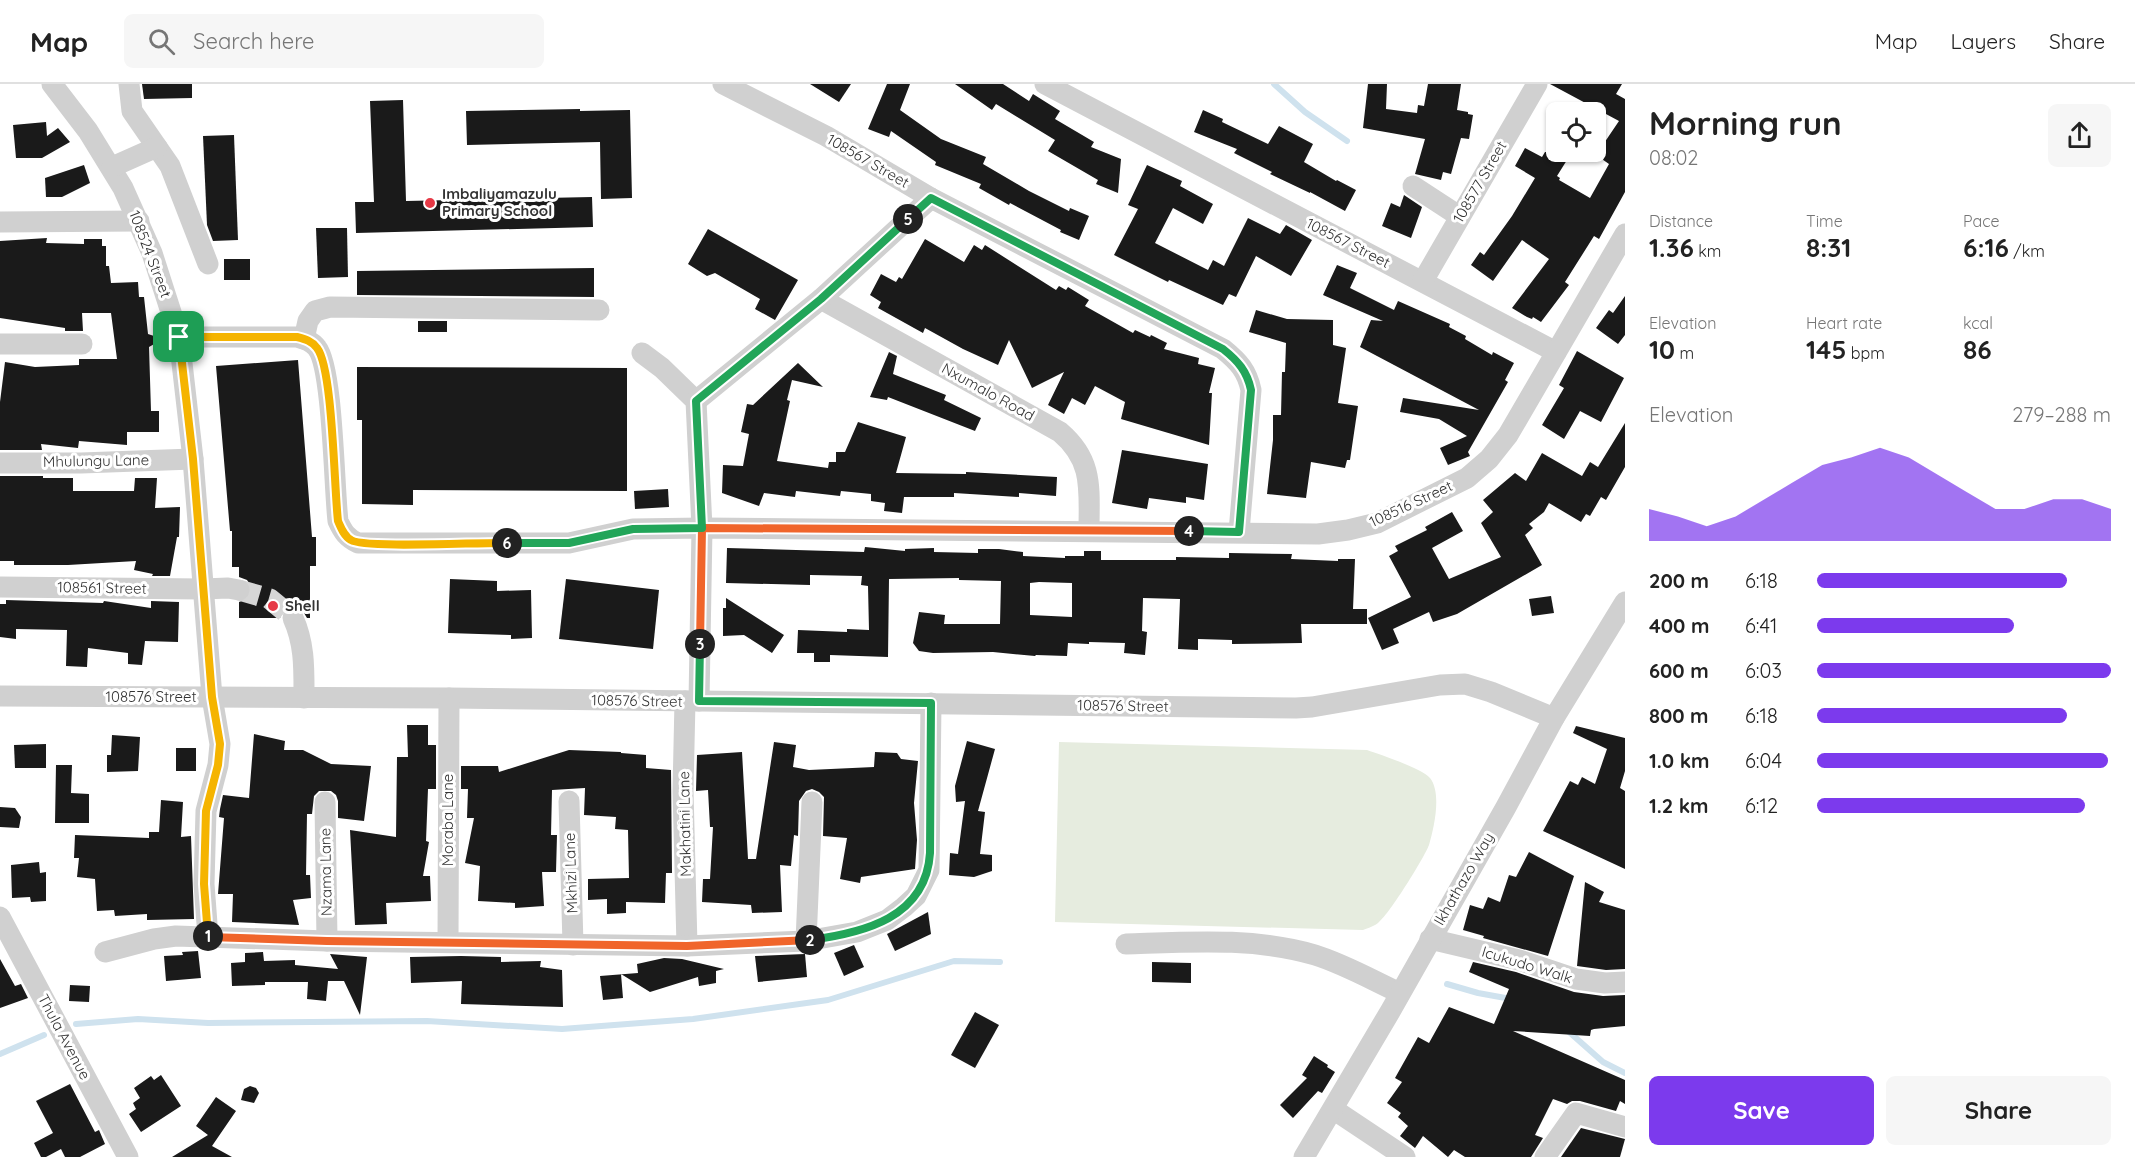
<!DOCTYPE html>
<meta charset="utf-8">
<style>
:root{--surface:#fff;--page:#f6f6f6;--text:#222;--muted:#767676;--line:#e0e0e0;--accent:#7c3aed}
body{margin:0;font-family:Quicksand,sans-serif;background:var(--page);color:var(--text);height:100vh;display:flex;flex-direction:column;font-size:22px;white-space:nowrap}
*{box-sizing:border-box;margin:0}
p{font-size:20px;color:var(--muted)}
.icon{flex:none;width:33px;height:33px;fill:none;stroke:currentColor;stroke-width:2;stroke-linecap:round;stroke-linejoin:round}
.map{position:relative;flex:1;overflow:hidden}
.details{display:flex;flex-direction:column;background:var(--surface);width:510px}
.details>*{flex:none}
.controls{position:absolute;left:1546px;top:18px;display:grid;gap:12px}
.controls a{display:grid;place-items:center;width:60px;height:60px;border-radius:9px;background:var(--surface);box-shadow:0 2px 4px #0004;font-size:30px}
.pin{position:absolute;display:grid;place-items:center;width:51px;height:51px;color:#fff;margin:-26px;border-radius:12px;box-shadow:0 3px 9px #0006}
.km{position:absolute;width:30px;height:30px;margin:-15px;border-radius:50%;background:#222;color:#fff;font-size:16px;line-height:30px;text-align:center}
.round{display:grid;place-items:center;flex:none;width:63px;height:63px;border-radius:9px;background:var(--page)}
.headline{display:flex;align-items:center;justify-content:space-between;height:102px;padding:0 24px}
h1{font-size:33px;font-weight:700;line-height:45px}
.stats{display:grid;grid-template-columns:repeat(3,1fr);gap:9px;height:102px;padding:6px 24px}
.stats div{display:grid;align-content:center}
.stats b{font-size:26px;font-weight:700}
.stats small{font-size:16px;font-weight:400}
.stats p{font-size:16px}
.chart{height:168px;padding:12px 24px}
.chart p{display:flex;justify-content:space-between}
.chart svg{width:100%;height:108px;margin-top:6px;fill:var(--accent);opacity:.7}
.cta{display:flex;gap:12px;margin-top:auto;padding:12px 24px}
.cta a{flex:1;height:69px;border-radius:9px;background:var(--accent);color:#fff;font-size:24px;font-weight:700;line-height:69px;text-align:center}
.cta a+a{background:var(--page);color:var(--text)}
ul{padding:0 24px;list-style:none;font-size:20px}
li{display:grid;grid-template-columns:96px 72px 1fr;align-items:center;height:45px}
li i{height:15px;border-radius:8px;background:var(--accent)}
header{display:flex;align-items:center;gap:36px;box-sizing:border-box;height:84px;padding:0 30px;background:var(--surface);border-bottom:2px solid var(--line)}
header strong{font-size:28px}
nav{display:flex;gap:33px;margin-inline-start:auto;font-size:21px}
.search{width:420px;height:54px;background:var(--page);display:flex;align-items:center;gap:15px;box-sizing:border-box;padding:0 21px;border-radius:9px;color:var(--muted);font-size:22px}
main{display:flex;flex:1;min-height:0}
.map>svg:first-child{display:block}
</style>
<header>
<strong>Map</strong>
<div class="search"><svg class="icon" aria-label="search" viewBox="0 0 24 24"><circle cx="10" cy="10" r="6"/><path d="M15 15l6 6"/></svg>Search here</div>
<nav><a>Map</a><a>Layers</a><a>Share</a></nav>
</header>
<main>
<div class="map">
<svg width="1625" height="1073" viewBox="0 0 1625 1073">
<rect width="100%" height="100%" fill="#fff"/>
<path fill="#e6ecdf" d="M1059 658 1367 666C1381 671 1421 684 1430 694 1442 709 1434 744 1429 761 1424 774 1390 829 1379 838 1375 842 1368 844 1363 846L1055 838Z"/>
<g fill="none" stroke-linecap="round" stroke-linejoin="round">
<g stroke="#cfe2ee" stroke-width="6">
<polyline points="1274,0 1305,28 1347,57"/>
<polyline points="1447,900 1478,909 1511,915"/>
<polyline points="76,940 138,935 208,939 427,937 562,945 693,935 828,916 954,877 1000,878"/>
<polyline points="1568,947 1603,978 1625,989"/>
<polyline points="0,970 44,951"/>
</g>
</g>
<g fill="#1a1a1a" fill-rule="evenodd">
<polygon points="142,0 192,0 192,14 144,15"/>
<polygon points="810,0 851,0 839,18"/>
<polygon points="887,0 910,0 900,26 941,55 986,73 983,80 1029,107 1069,127 1070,124 1089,132 1079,156 1060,148 1061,146 1010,119 1009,121 979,104 981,100 935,81 936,78 891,47 889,53 868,45"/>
<polygon points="955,0 1003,0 1029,17 1033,10 1060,27 1055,35 1094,58 1091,63 1121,75 1118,109 1096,100 1098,96 1048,67 1055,56 996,20 992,26"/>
<polygon points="1368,0 1387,0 1386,25 1417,29 1418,21 1424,22 1428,0 1461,0 1457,26 1468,28 1468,30 1473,31 1469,55 1461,54 1451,90 1443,88 1441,96 1415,90 1425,55 1363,44"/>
<polygon points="1550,0 1622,0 1616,10 1625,15 1625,108 1599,155 1594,152 1565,198 1569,201 1541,238 1533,233 1532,235 1527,233 1512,224 1549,175 1522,156 1493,197 1471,181 1480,168 1484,171 1512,132 1535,94 1515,82 1525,64 1542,73 1545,68 1572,68 1557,92 1560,94 1559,96 1590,114 1609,80 1596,71 1619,37"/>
<polygon points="403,16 406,117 592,113 593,143 356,149 355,118 374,118 370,17"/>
<polygon points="580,25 580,27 630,26 632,114 601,115 600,58 467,61 466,27"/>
<polygon points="1203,26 1223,35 1222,38 1268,60 1279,42 1313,60 1304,78 1336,97 1337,96 1356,106 1345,127 1310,108 1310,109 1270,90 1272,88 1234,69 1237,65 1194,48"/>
<polygon points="46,38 47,52 58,44 70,58 42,74 16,74 13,41"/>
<polygon points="234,51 238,156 213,157 207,141 203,52"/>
<polygon points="84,81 90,99 62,113 46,113 45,94"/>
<polygon points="1147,81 1182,97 1180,102 1213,120 1203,140 1173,124 1155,159 1208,186 1213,176 1224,182 1248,134 1280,150 1286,141 1312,156 1291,192 1256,172 1236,213 1229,210 1223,221 1169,196 1168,198 1114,171 1138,125 1128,121"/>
<polygon points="1404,111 1422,123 1411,154 1382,142 1391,119 1400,123"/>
<polygon points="316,144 347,144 348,193 318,194"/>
<polygon points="708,145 798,196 775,236 755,225 760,215 715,189 707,192 688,180"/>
<polygon points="47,154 46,159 84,160 84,155 102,155 102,162 106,162 106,182 109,182 111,199 138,198 139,213 144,213 148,250 163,255 149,263 151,327 159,327 159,348 127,348 127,361 79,357 78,364 41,360 42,366 0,366 0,318 5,278 35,283 79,281 79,275 117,275 111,229 82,229 83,247 65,247 65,244 0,234 0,157"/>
<polygon points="925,155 964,178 974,161 982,166 985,161 1056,206 1059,202 1066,206 1068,203 1089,216 1085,222 1133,249 1135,246 1150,253 1151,251 1167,259 1164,265 1199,274 1198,280 1215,284 1209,309 1212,309 1209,361 1121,335 1125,318 1095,302 1085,321 1072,314 1064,330 1048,321 1064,288 1032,304 1009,256 998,281 963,265 925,244 923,249 878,224 881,218 870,211 881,190 896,198 899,193 902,195"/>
<rect x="224" y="175" width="26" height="21"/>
<polygon points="1337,181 1357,189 1350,204 1394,226 1398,217 1450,240 1449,243 1466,252 1465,255 1492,271 1493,268 1514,279 1505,296 1508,298 1468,368 1470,372 1448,381 1440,364 1467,352 1439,335 1400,328 1403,314 1479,326 1360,263 1371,236 1383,237 1323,211"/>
<polygon points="594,184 594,213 357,211 357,187"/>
<polygon points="1625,212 1625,251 1618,260 1596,244 1609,226 1613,229"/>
<polygon points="1256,226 1287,235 1333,236 1333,261 1346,264 1338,319 1358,322 1350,376 1347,376 1345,384 1311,378 1306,414 1267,410 1273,356 1273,331 1281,331 1282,288 1285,288 1286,259 1249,248"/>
<rect x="418" y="237" width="29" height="11"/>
<polygon points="1577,267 1624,294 1601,338 1580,327 1564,355 1542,341 1564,304 1559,301"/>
<polygon points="889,268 897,272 893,290 946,311 944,316 981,334 975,347 888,313 887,316 870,313"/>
<polygon points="298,276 312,453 316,453 316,482 310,482 310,534 307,534 301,524 294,521 283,526 280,534 239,534 239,518 249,514 251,502 247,496 239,493 239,483 232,483 232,447 230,447 216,282"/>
<polygon points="798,279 823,303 792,296 787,316 790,317 777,377 828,384 829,378 836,378 836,368 845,368 858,338 906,353 896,389 966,390 966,388 1057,393 1056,412 1019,409 1019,413 954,409 954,413 904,413 902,429 884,427 885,419 871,417 871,410 841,407 840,412 796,407 795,413 764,409 759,422 722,409 723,381 743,382 749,350 741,348 747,320 753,321"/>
<polygon points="357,283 627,284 627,407 413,406 413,421 362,420 362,336 357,336"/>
<polygon points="1625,339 1625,383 1606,416 1601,413 1590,432 1586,430 1581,438 1549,419 1544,428 1529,440 1533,444 1525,451 1542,481 1457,530 1433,538 1429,528 1393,545 1399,559 1382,566 1368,534 1411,513 1389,472 1398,467 1395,462 1427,446 1425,443 1452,428 1463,447 1432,464 1449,495 1501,473 1481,439 1493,428 1483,416 1515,389 1526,397 1542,369 1582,392 1590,378 1598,383"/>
<polygon points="1122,366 1208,380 1204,416 1186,413 1186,419 1149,414 1147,425 1112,419"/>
<polygon points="0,392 43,392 43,394 73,394 73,407 134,407 135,394 157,394 155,424 180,423 179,453 177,453 170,492 152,492 153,490 134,486 136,477 68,481 14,481 14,477 0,477"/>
<polygon points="668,405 669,423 635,425 634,407"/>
<path d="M865 463 905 467V465L934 464V468L978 469V465H999L1023 468V472L1065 474V472H1084V467H1101V476H1176V473L1229 474V469L1292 470 1291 475 1338 477V475H1355L1353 525H1367V540H1301L1302 559 1232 560V556L1198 555V566L1178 565 1180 515 1143 514 1142 547 1147 548 1145 571 1124 569 1125 559 1089 558V560L1068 559 1067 572 1036 571 1035 572 993 568 933 569 919 567 913 559 919 528 945 531 944 540H1000L1001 497 959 496V494L889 495 888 573 830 571V578H814V569H797L798 546 847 548V545L869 546 868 502 861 501 862 492 810 491V501L726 499 727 464 864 468ZM1039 498 1072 499V533L1030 531V499Z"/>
<polygon points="450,495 497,497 497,507 531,506 532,554 511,555 511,551 448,549"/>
<polygon points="566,495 659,506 653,565 559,555"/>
<polygon points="1551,512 1554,529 1532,532 1529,515"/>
<polygon points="726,514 784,551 772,569 744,551 723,552 723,524 726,524"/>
<polygon points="6,516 103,519 104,517 151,524 151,517 179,518 178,558 145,557 142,581 128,580 128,569 88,564 87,583 66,582 67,546 16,545 16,555 0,553 0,520 6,520"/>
<polygon points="407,641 428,641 428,661 436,661 436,705 428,705 426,757 429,758 423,792 430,792 431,817 386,819 387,840 355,841 350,746 396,753 397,673 408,673"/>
<polygon points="1576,642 1625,654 1625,687 1620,704 1625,707 1625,785 1543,747 1570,697 1578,701 1582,693 1595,700 1607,665 1573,649"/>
<polygon points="254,650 285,657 284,666 303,666 331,680 371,682 364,737 338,734 338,717 336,711 331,707 319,707 314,712 312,730 307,730 306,791 310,791 311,814 293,816 299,841 232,838 233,810 218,810 224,734 219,733 220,725 223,711 249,714"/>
<polygon points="112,651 140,653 138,687 107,688 107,671 111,671"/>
<polygon points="967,657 995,665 978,727 985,728 980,770 992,771 992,787 974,793 949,791 950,769 958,770 965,717 956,718 955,702"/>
<polygon points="774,658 796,661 793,683 809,686 874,683 875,668 897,669 901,675 918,677 914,719 917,756 915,785 861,793 860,799 840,795 847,754 823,752 824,713 819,708 812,705 806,707 799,717 798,752 794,751 791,782 780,781 782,828 752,829 751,821 702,818 703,795 710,795 713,743 710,743 708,706 696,707 697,671 742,668 748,775 756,775"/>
<polygon points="46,660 46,684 15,684 14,661"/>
<rect x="176" y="664" width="20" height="23"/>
<polygon points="569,666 621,668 621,669 646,671 646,684 671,686 672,789 666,789 665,819 626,818 626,829 607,830 607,815 588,816 588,795 629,794 628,746 615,745 616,733 584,731 585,704 552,706 551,751 557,751 556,788 542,788 544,822 515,824 515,819 478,817 480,782 465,779 474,734 467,734 468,705 461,705 461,682 498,682 499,688"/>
<polygon points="56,681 72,681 71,709 89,710 89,739 55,739"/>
<polygon points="161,716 183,718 181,753 191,752 194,835 147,836 147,830 115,832 114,826 97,827 95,795 77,793 79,774 74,774 75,751 149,754 149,748 159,748"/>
<polygon points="0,723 15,724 21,733 19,744 0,743"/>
<polygon points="1529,768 1574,792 1548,872 1483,854 1484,852 1463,846 1470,821 1483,825 1488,813 1500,818 1509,791 1516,793"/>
<polygon points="39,778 40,789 46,788 46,817 31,818 30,813 12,814 11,781"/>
<polygon points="1585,798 1604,808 1599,818 1625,826 1625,885 1606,886 1577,882"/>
<polygon points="928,828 931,850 895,867 887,850"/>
<polygon points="854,861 864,883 844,892 834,869"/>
<polygon points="198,867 201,894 166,897 164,872 183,871 182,868"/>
<polygon points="263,868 264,877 295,876 295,881 338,885 330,870 367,873 360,931 344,897 328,897 326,917 307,915 308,898 265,898 265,901 232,902 231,879 245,878 245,869"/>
<polygon points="805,870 807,893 758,898 755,872"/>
<polygon points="461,872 501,873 501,878 541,877 540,883 562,886 563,923 461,920 462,897 411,899 410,873"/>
<polygon points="664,874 682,875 724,885 716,887 716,899 699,902 698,893 650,908 621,890 623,914 603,916 600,892 638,889 637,880"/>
<polygon points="0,875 15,902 21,900 28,914 0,924"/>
<polygon points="1152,878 1191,879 1191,899 1152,898"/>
<polygon points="1473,878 1516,888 1574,908 1603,912 1625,911 1625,942 1594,945 1591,946 1590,952 1513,947 1625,996 1625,1020 1620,1017 1616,1027 1580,1017 1572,1017 1567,1020 1553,1015 1535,1051 1543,1054 1531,1073 1465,1073 1454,1066 1448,1073 1423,1052 1415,1064 1400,1052 1408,1042 1398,1033 1401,1029 1387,1019 1402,998 1395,994 1418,953 1429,959 1449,923 1494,940 1509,905 1469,888"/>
<polygon points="70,901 90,902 89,918 69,917"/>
<polygon points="975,928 999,941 975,984 951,971"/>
<polygon points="1314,972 1328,981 1327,983 1335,988 1322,1009 1318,1007 1293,1034 1280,1021 1307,994 1302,991"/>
<polygon points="161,991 181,1022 141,1048 129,1030 136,1025 133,1019 140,1014 134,1004 151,992 154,996"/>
<polygon points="70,1000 95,1048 99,1046 105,1060 80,1073 65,1073 61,1065 46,1073 41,1073 34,1059 53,1049 36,1017"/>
<polygon points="250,1002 256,1004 259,1009 254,1019 241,1016 244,1005"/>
<polygon points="216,1013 236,1027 212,1062 232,1073 172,1073 208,1051 196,1042"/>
<polygon points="1581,1044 1625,1055 1620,1073 1561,1073"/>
</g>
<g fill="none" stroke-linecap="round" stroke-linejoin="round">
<polyline stroke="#d6d6d6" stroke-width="21" stroke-dasharray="21 10" stroke-linecap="butt" points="239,506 270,515 293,534"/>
<g stroke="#d0d0d0" stroke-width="21">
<polyline points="52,0 88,47 123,104 152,169 179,253 193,375 212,613 220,660 218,681 206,727 204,800 208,853"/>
<polyline points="129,0 132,27 170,82 208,180"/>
<path d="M723 0 826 52 931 114 1223 265C1239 278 1247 287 1251 306L1239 448"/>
<polyline points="1045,0 1556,268"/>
<polyline points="112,83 157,63"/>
<polyline points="1413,102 1459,132"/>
<polyline points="0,138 139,137"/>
<polyline points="1423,197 1537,0"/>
<path d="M821 215 1060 348C1094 377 1089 405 1089 447"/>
<path d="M179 253H297C305 255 312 257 317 264 333 284 334 404 338 437 343 448 347 454 358 459H569L633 445 702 444 1318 450 1348 446 1377 439 1467 394 1489 375 1508 351 1625 150"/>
<polyline points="304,255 308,237 315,227 330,223 599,226"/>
<polyline points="0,260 82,260"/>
<polyline points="642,269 662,284 696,317 702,444 699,617"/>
<polyline points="696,317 821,215 931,114"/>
<polyline points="0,379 81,379 193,375"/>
<polyline points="0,503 203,505 228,504 239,506"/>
<path d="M293 534C305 560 304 586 304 614"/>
<polyline points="0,612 449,614 1296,624 1312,623 1440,601 1465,600 1491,608 1554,634"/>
<polyline points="685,617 683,707 687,862"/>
<polyline points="569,717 573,861"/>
<polyline points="325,718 327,857"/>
<polyline points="0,833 128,1073"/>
<polyline points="1430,855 1519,876 1576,895 1605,899 1625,898"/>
<polyline points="806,857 812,718"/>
<polyline points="448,858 449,614"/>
<path d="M1126 860C1188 858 1255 853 1315 871 1344 880 1372 896 1400 909"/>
<polyline points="105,868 154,855 176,852 327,857 687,862 806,857 857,848 887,836 904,823 916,812 929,786 931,619"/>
<polyline points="1333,1025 1405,1073"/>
<polyline points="1304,1073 1391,926 1506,723 1554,634 1625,518"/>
<polyline points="1545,1073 1576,1029 1625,1043"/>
</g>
</g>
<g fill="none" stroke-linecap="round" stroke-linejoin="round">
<g stroke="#fff" stroke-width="12">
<polyline id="split-1" points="179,253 193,375 212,613 220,660 218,681 206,727 204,800 208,852"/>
</g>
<g stroke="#fff" stroke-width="12">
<polyline id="split-2" points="208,852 208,853 327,857 687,862 810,856"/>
</g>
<g stroke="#fff" stroke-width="12">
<path id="split-3" d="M700 560 699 617 931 619 930 769C926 834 863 849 810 856"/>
</g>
<g stroke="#fff" stroke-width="12">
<polyline id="split-4" points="700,560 702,444 1189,447"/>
</g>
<g stroke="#fff" stroke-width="12">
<path id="split-5" d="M908 135 931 114 1223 265C1238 277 1247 287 1251 306L1239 448 1189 447"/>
</g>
<g stroke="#fff" stroke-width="12">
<polyline id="split-6" points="507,459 569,459 633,445 702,444 696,317 821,215 908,135"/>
</g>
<g stroke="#fff" stroke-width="12">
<path id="split-7" d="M179 253H297C305 255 312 257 317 264 333 284 334 404 338 437 341 444 344 452 351 456 365 465 482 458 507 459"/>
</g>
<use href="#split-1" stroke="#f5b400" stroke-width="8"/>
<use href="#split-2" stroke="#f0652b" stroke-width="8"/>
<use href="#split-3" stroke="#22a559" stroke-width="8"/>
<use href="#split-4" stroke="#f0652b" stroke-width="8"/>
<use href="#split-5" stroke="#22a559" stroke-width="8"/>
<use href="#split-6" stroke="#22a559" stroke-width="8"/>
<use href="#split-7" stroke="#f5b400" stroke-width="8"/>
</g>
<g fill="#e63946" stroke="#fff" stroke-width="2">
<circle cx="430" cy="119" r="6"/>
<circle cx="273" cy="522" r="6"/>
</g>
<g text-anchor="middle" stroke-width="6" stroke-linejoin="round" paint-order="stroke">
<g font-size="15" fill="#333" stroke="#fff">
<text transform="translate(868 77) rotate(30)" y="5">108567 Street</text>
<text transform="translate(1480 98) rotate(-60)" y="5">108577 Street</text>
<text transform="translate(1348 159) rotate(27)" y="5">108567 Street</text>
<text transform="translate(150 170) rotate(69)" y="5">108524 Street</text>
<text transform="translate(988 308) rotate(29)" y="5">Nxumalo Road</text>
<text transform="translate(96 377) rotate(-1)" y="5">Mhulungu Lane</text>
<text transform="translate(1411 420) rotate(-25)" y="5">108516 Street</text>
<text transform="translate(102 504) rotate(1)" y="5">108561 Street</text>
<text x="151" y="618">108576 Street</text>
<text transform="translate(637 617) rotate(1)" y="5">108576 Street</text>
<text transform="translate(1123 622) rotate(1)" y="5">108576 Street</text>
<text transform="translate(448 736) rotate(-90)" y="5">Moraba Lane</text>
<text transform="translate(685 740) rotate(-91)" y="5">Makhatini Lane</text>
<text transform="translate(326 788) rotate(-91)" y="5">Nzama Lane</text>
<text transform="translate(571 789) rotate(-92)" y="5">Mkhizi Lane</text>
<text transform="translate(1464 795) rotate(-60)" y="5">Ikhathazo Way</text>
<text transform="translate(1527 881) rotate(17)" y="5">Icukudo Walk</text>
<text transform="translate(64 953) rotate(62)" y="5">Thula Avenue</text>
</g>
<g font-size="15" font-weight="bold" fill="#333" stroke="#fff" text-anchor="start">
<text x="442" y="115">Imbaliyamazulu<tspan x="442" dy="17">Primary School</tspan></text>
<text x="285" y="527">Shell</text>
</g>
</g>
</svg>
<div class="controls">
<a><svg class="icon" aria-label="locate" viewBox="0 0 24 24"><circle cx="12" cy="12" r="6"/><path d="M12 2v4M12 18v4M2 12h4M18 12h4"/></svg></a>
</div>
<div class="pin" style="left:179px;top:253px;background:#1e9e55"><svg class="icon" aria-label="arrive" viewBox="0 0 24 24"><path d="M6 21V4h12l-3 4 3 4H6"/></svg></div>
<b class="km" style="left:208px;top:852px">1</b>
<b class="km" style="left:810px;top:856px">2</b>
<b class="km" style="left:700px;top:560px">3</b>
<b class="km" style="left:1189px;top:447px">4</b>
<b class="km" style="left:908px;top:135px">5</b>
<b class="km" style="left:507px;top:459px">6</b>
</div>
<section class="details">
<div class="headline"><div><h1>Morning run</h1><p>08:02</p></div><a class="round"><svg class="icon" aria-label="share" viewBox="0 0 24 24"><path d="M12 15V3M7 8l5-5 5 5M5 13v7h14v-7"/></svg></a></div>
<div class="stats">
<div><p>Distance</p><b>1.36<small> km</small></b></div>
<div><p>Time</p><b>8:31</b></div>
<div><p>Pace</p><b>6:16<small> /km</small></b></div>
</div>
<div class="stats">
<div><p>Elevation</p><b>10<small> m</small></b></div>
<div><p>Heart rate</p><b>145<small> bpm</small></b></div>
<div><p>kcal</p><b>86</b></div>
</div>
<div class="chart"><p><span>Elevation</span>279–288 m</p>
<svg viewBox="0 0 160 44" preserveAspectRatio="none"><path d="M0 44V31L10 34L20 38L30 34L40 27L50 20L60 13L70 10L80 6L90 10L100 17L110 24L120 31L130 31L140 27L150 27L160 31V44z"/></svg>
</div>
<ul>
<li><b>200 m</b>6:18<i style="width:85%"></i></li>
<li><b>400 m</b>6:41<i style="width:67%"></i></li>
<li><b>600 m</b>6:03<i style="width:100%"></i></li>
<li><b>800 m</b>6:18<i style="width:85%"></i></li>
<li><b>1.0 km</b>6:04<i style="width:99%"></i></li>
<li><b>1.2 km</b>6:12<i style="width:91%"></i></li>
</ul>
<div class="cta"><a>Save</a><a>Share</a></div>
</section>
</main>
